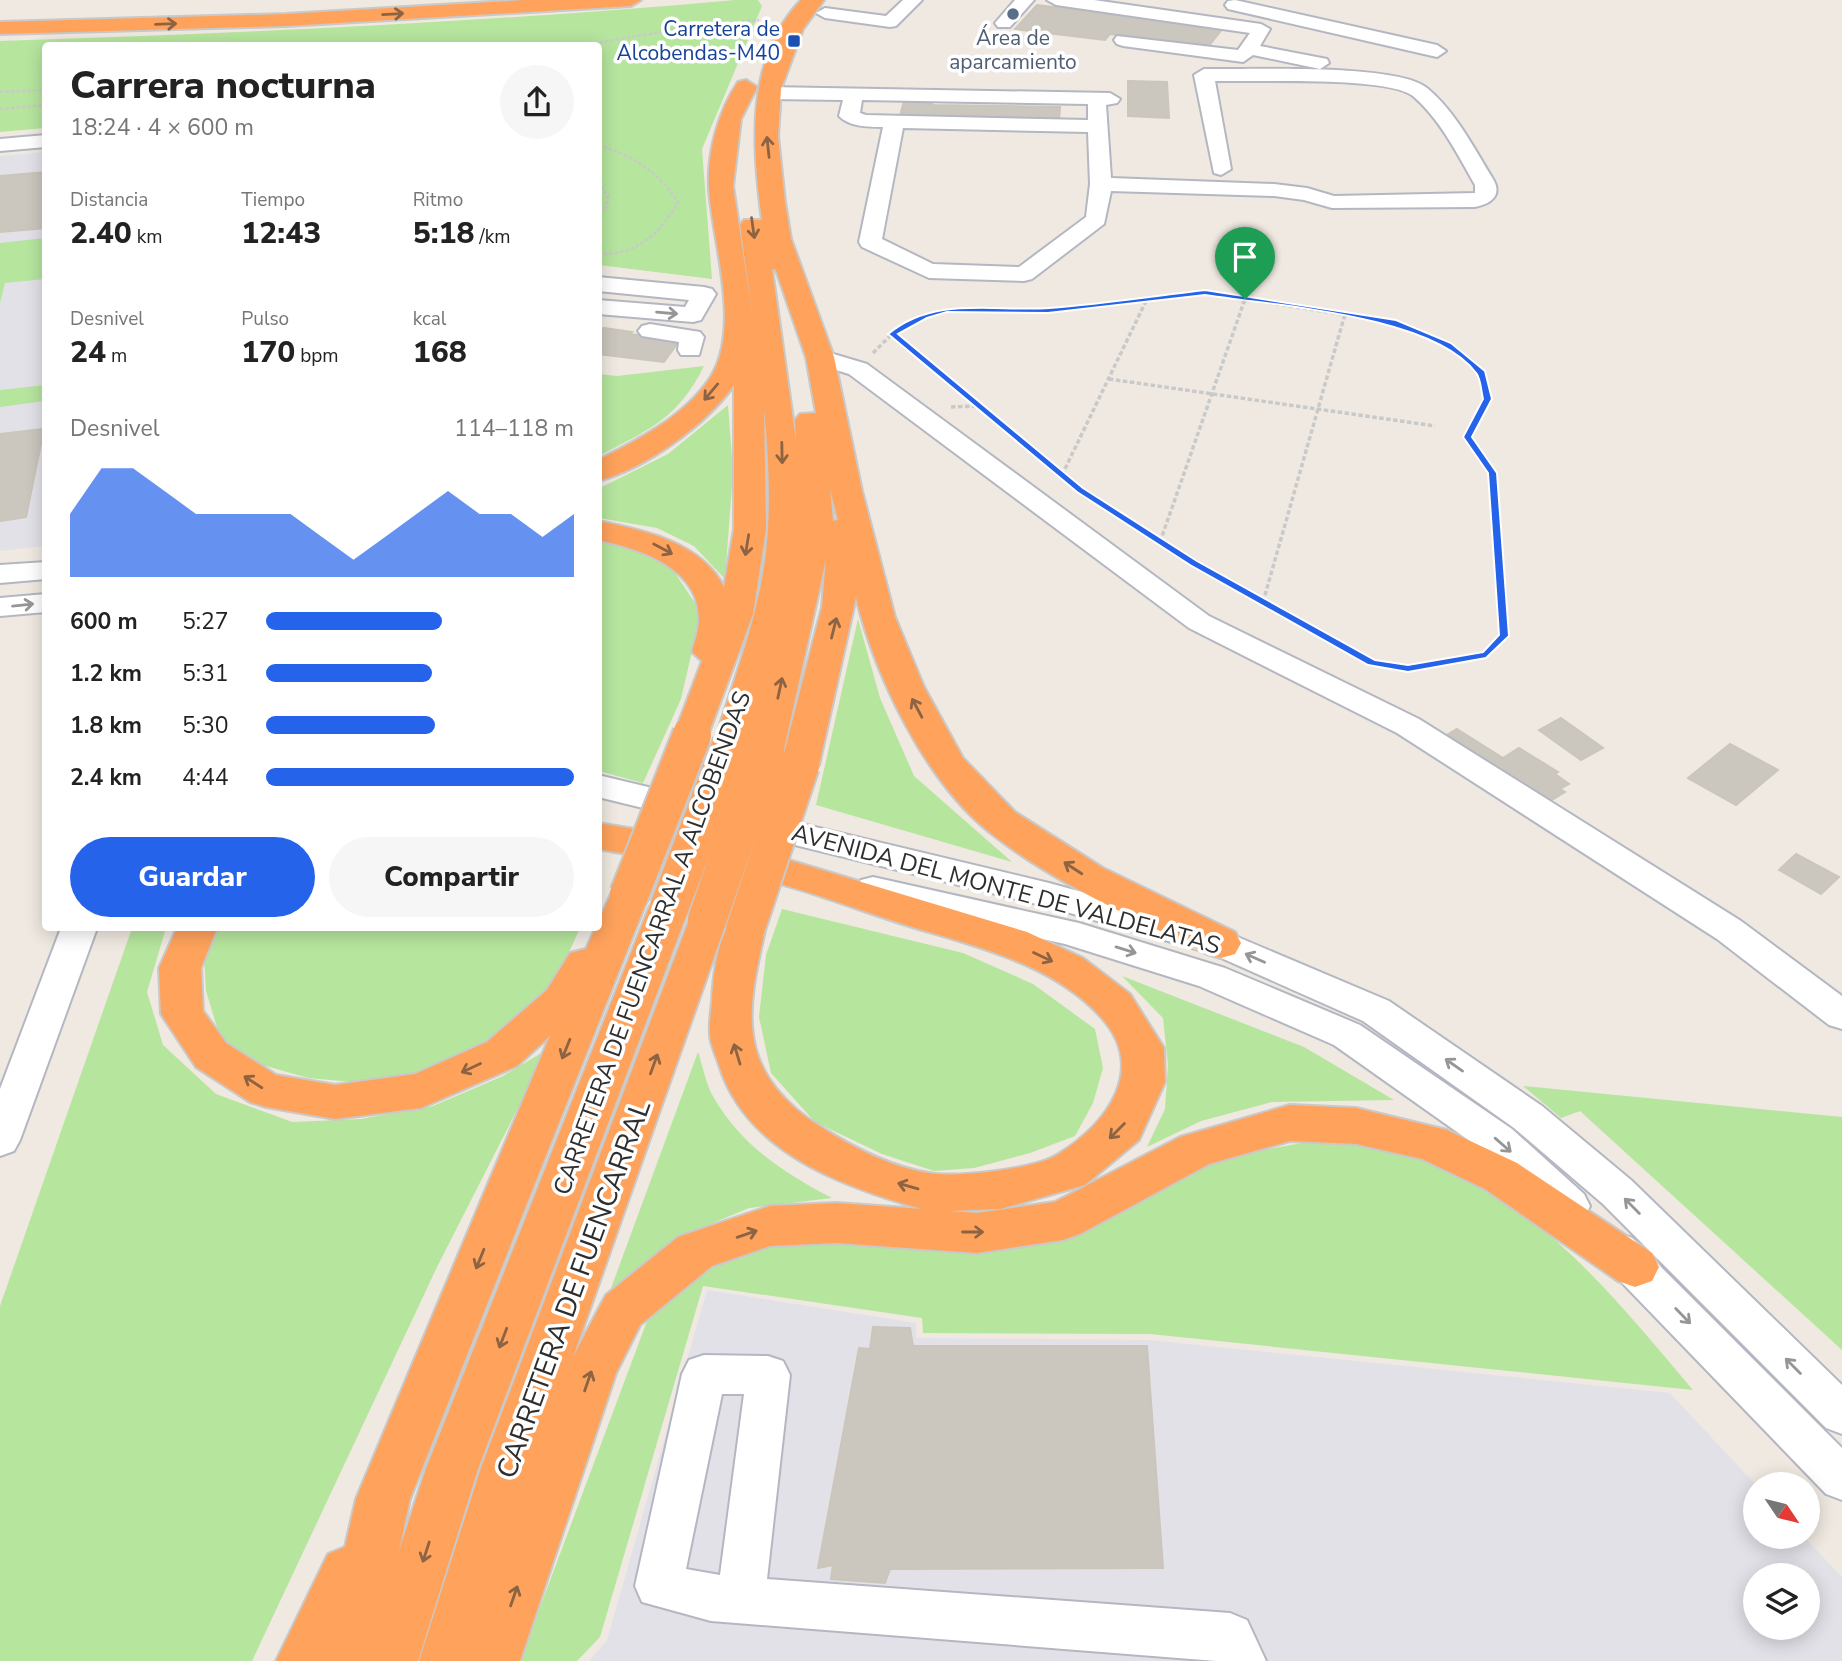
<!DOCTYPE html>
<html lang="es">
<meta charset="utf-8">
<style>
:root{--surface:#fff;--page:#f6f6f6;--text:#222;--muted:#767676;--accent:#2563eb}
body{margin:0;font-family:"Nunito Sans",sans-serif;background:var(--page);color:var(--text);height:100vh;display:flex;flex-direction:column;font-size:26px;white-space:nowrap}
*{box-sizing:border-box;margin:0}
p{font-size:23px;color:var(--muted)}
.icon{flex:none;width:38px;height:38px;fill:none;stroke:currentColor;stroke-width:2;stroke-linecap:round;stroke-linejoin:round}
.map{position:relative;flex:1;overflow:hidden}
.drawer{position:absolute;left:42px;top:42px;width:560px;height:889px;display:flex;flex-direction:column;background:var(--surface);border-radius:7px;box-shadow:0 4px 18px #0003}
.drawer>*{flex:none}
.needle{width:46px;rotate:125deg}
.tools{position:absolute;left:1743px;top:1472px;display:grid;gap:14px}
.tools a{display:grid;place-items:center;width:77px;height:77px;border-radius:50%;background:var(--surface);box-shadow:0 4px 18px #0003;font-size:35px}
.pin{position:absolute;display:grid;place-items:center;width:60px;height:60px;color:#fff;margin:-72px -30px;border-radius:50% 50% 50% 0;rotate:-45deg;box-shadow:0 0 7px #0007}
.pin .icon{rotate:45deg}
.round{display:grid;place-items:center;flex:none;width:74px;height:74px;border-radius:37px;background:var(--page)}
.head{display:flex;align-items:center;justify-content:space-between;height:119px;padding:0 28px}
h1{font-size:38px;font-weight:800;line-height:52px}
.stats{display:grid;grid-template-columns:repeat(3,1fr);gap:10px;height:119px;padding:7px 28px}
.stats div{display:grid;align-content:center}
.stats b{font-size:30px;font-weight:800}
.stats small{font-size:19px;font-weight:400}
.stats p{font-size:19px}
.chart{height:196px;padding:14px 28px}
.chart p{display:flex;justify-content:space-between}
.chart svg{width:100%;height:126px;margin-top:7px;fill:var(--accent);opacity:.7}
.button{display:flex;gap:14px;margin-top:auto;padding:14px 28px}
.button a{flex:1;height:80px;border-radius:42px;background:var(--accent);color:#fff;font-size:28px;font-weight:800;line-height:80px;text-align:center}
.button a+a{background:var(--page);color:var(--text)}
ul{padding:0 28px;list-style:none;font-size:23px}
li{display:grid;grid-template-columns:112px 84px 1fr;align-items:center;height:52px}
li i{height:18px;border-radius:9px;background:var(--accent)}
.map>svg:first-child{display:block}
</style>
<div class="map">
<svg width="1842" height="1661" viewBox="0 0 1842 1661">
<rect width="100%" height="100%" fill="#efe9e1"/>
<g fill="#e3e1e8" fill-rule="evenodd">
<polygon points="45,152 45,546 0,551 0,156"/>
<path d="M707 1290 916 1323V1338L1149 1340 1670 1393 1755 1484V1536L1804 1537 1842 1577V1661H589L607 1640ZM1755 1575H1808V1628H1755Z"/>
</g>
<g fill="#b6e59e">
<path d="M735 0H758L762 6 702 149 712 279 599 265 598 46H46L45 128 0 132V41C246 33 490 22 735 0Z"/>
<polygon points="45,238 45,279 5,283 0,303 0,243"/>
<path d="M704 366C678 419 648 430 599 456V374L617 376Z"/>
<polygon points="45,385 45,401 0,407 0,390"/>
<polygon points="728,405 733,472 725,579 694,546 657,528 599,518 598,489 668,454"/>
<polygon points="598,542 619,543 671,567 701,612 681,699 643,783 599,771"/>
<polygon points="858,619 880,698 914,776 1012,862 816,805"/>
<polygon points="782,909 963,953 1033,984 1095,1029 1103,1068 1093,1103 1075,1136 1030,1153 974,1168 934,1171 882,1154 815,1122 771,1073 759,1017 766,955"/>
<polygon points="132,928 166,928 147,992 163,1045 216,1094 292,1122 361,1119 433,1106 503,1076 548,1049 437,1267 252,1661 0,1661 0,1306"/>
<polygon points="218,928 580,928 554,985 492,1040 453,1062 408,1077 354,1082 308,1078 259,1064 220,1037 206,991 204,958"/>
<polygon points="1122,976 1304,1047 1394,1100 1272,1102 1201,1121 1147,1147 1165,1109 1168,1065 1163,1018"/>
<path d="M698 1052C703 1067 706 1085 714 1098 742 1146 784 1173 832 1198L749 1208 672 1240 610 1291Z"/>
<polygon points="1523,1086 1842,1117 1842,1350 1580,1111 1561,1118"/>
<path d="M1313 1141C1340 1144 1371 1144 1398 1151 1528 1187 1609 1291 1693 1390L1150 1334 923 1333 922 1318 703 1286 600 1637 577 1661H520L653 1305 716 1258 797 1240 1011 1246 1214 1159Z"/>
</g>
<g fill="#cbc7bf" stroke="#cbc5ba" stroke-width="2">
<polygon points="1037,5 1223,28 1208,47 1110,34 1105,40 1015,29"/>
<polygon points="1128,81 1167,82 1169,118 1128,116"/>
<polygon points="904,101 930,101 933,105 1060,107 1059,120 900,116"/>
<polygon points="46,172 46,228 0,232 0,176"/>
<polygon points="604,328 632,332 630,334 679,341 664,362 598,354 598,329"/>
<polygon points="44,429 26,517 0,521 0,434"/>
<polygon points="1561,718 1603,748 1581,760 1539,730"/>
<polygon points="1457,729 1503,758 1519,748 1558,772 1555,774 1569,784 1560,789 1565,792 1545,804 1526,792 1530,788 1491,763 1483,768 1440,739"/>
<polygon points="1730,744 1778,770 1736,805 1688,778"/>
<polygon points="1796,854 1839,877 1821,894 1779,870"/>
<polygon points="873,1327 910,1328 913,1346 1147,1346 1163,1568 890,1569 885,1583 831,1579 833,1565 818,1568 859,1348 870,1349"/>
</g>
<g fill="none" stroke-linecap="round" stroke-linejoin="round">
<g stroke="#b4b7c1" stroke-width="4">
<g id="minor">
<polygon points="903,0 922,0 896,26 890,27 825,18 816,13 825,8 886,16"/>
<polygon points="1015,0 1034,0 1010,27 998,27 995,23"/>
<polygon points="1047,0 1094,0 1261,24 1270,29 1260,46 1327,59 1329,63 1320,69 1253,55 1243,62 1123,46 1117,44 1114,40 1117,36 1238,50 1250,33 1056,5"/>
<polygon points="1235,0 1437,45 1446,51 1437,57 1228,9 1225,5 1228,1"/>
<path d="M1204 69C1249 70 1396 63 1427 88 1455 111 1474 148 1493 179 1503 196 1490 204 1475 207L1332 208 1304 200 1274 196 1111 191 1104 224 1032 279 1024 281 929 278 862 247 859 242 883 127C868 127 850 127 839 116L843 100 769 99 759 93 769 87 1110 93 1120 99 1117 103 1106 105 1111 178 1274 184 1307 188 1334 196 1475 193V185C1458 155 1440 119 1413 96 1388 76 1253 82 1215 81L1231 169 1221 175 1214 173 1194 75ZM862 100 1088 104V120L866 115 860 113ZM903 128 1088 132 1090 184 1086 217 1019 267 933 264 882 239Z"/>
<polygon points="46,135 46,147 0,151 0,139"/>
<polygon points="598,277 704,287 712,289 716,294 701,320 693,322 598,314 598,300 685,307 689,300 598,291"/>
<polygon points="650,324 700,332 704,337 699,355 681,355 678,350 679,342 642,336 638,331 642,326"/>
<polygon points="820,350 867,364 1209,616 1419,719 1741,921 1842,996 1842,1029 1829,1025 1717,939 1397,733 1189,628 849,374 811,362 808,357 811,352"/>
<polygon points="46,562 46,579 0,583 0,565"/>
<polygon points="46,594 46,612 0,616 0,598"/>
<polygon points="598,775 1049,883 1221,930 1389,1001 1542,1106 1631,1180 1842,1385 1842,1434 1826,1428 1603,1204 1514,1128 1363,1021 1210,953 1049,907 598,797"/>
<polygon points="873,877 1079,923 1225,968 1360,1025 1512,1129 1584,1194 1590,1206 1584,1218 1570,1223 1556,1218 1484,1151 1334,1045 1199,986 1065,944 861,898 856,889 861,880"/>
<polygon points="61,928 97,928 20,1140 14,1151 0,1156 0,1089"/>
<polygon points="1617,1233 1632,1238 1842,1448 1842,1500 1826,1494 1602,1262 1596,1250 1602,1238"/>
<path d="M704 1355 768 1356 783 1361 790 1375 767 1579 1230 1613 1247 1620 1266 1661H1216L711 1621 642 1602 635 1586 682 1374 689 1360ZM722 1394H744L720 1575 686 1569Z"/>
</g>
</g>
<g stroke="#c9c9c9" stroke-width="4">
<g id="highway">
<polygon points="525,0 641,0 631,6 286,26 0,34 0,22 286,14"/>
<path d="M801 0H824L803 29 781 89 778 136 785 202 791 239 834 357 862 491 895 617 924 687 963 758 1015 812 1103 868 1235 932 1241 943 1235 954 1221 958 1207 954C1133 917 1053 883 988 831 925 780 875 676 856 597L819 765 813 774 800 777 787 774 781 765 822 607 826 559 783 754 778 762 765 766 752 762 747 754 748 747 745 752 732 756 719 752 714 744C733 682 758 619 766 553 771 506 769 457 764 409L766 529 753 614 705 743 692 747 679 743 674 735 702 661 692 652C694 642 699 631 699 620 700 568 641 549 598 540V521C643 530 701 542 724 587L734 529V385C707 424 645 469 598 481V460C638 440 685 416 710 378 742 328 713 245 709 189 707 153 718 112 738 82L746 80 757 87 741 119 733 186 753 319 740 225 744 220H762C752 146 745 59 801 0ZM772 269 776 270 806 357 816 413 800 414 795 420 796 441ZM830 489 838 520 833 521Z"/>
<path d="M598 823 749 848 1027 932 1083 958 1130 994 1164 1048 1165 1082 1139 1140 1085 1185 1000 1209 949 1211 977 1213 1055 1202 1180 1137 1290 1105 1356 1108 1447 1130 1517 1163 1652 1253 1659 1267 1652 1281 1635 1287 1618 1281 1485 1189 1422 1159 1356 1144 1290 1141 1209 1164 1080 1234 1063 1240 977 1253 836 1243 770 1246 712 1266 640 1325 616 1373 520 1661H419L481 1468 693 910 707 906 721 910 727 920 573 1357 606 1295 678 1237 770 1206 836 1203 922 1209C841 1186 746 1152 719 1065 716 1055 710 1044 710 1034 709 1024 711 1012 712 1002 713 975 717 944 731 920L745 915 759 920 765 930C758 963 748 1001 753 1035 758 1076 788 1107 821 1127 854 1148 890 1167 929 1173 955 1178 1035 1169 1057 1155 1107 1124 1149 1069 1100 1016 1051 963 974 946 909 926 855 909 800 887 745 875 696 864 647 858 598 849Z"/>
<polygon points="629,881 643,885 649,895 410,1499 399,1551 426,1469 649,908 655,898 669,894 683,898 689,908 478,1469 418,1661 276,1661 328,1554 345,1547 356,1499 550,1036 517,1066 421,1108 335,1119 266,1107 250,1102 196,1067 161,1014 159,968 177,928 217,928 201,968 203,1011 226,1043 276,1075 335,1085 415,1074 487,1042 547,990 570,953 586,949 615,885"/>
</g>
</g>
<g stroke="#c9c9c9" stroke-width="2.5" stroke-dasharray="3.5 2" stroke-linecap="butt">
<polyline points="578,46 691,27 759,20"/>
<polyline points="0,92 46,90"/>
<polyline points="0,109 46,105"/>
<path d="M598 145C632 155 659 172 678 202 660 234 636 256 598 254"/>
<polyline points="598,182 608,196 606,208 598,212"/>
</g>
<g stroke="#c9c9c9" stroke-width="3.5" stroke-dasharray="4.5 2.5" stroke-linecap="butt">
<polyline points="873,353 892,334"/>
<polyline points="1109,379 1435,426"/>
<polyline points="980,406 1080,490 1193,563 1302,624"/>
<polyline points="980,406 892,334 924,316 947,310 1048,310 1205,293 1393,322 1448,345 1482,373 1487,399 1467,437 1492,473 1503,624"/>
<polyline points="951,407 980,406"/>
<polyline points="1062,475 1147,299"/>
<polyline points="1160,542 1245,299"/>
<polyline points="1263,602 1345,314"/>
</g>
<polyline stroke="#c9c9c9" stroke-width="4.5" stroke-dasharray="5 3.5" stroke-linecap="butt" points="1299,622 1372,663 1408,669 1486,655 1504,636 1503,622"/>
<use href="#minor" fill="#fff" fill-rule="evenodd"/>
<use href="#highway" fill="#ffa35c" fill-rule="evenodd"/>
<g stroke="#c9c9c9" stroke-width="42" stroke-linecap="butt">
<g id="highway-bridge">
<polyline points="629,895 692,735"/>
<polyline points="669,908 732,744"/>
<polyline points="707,920 765,754"/>
<polyline points="745,930 800,765"/>
</g>
</g>
<use href="#highway-bridge" stroke="#ffa35c" stroke-width="38"/>
</g>
<defs><path id="oneway-shaft" d="M-6 0H5M1.5-3L5.5 0L1.5 3" fill="none" stroke-width="1.6" stroke-linecap="round" stroke-linejoin="round" transform="scale(1.75)"/></defs>
<g stroke="#8c6343">
<use href="#oneway-shaft" transform="translate(393 14) rotate(-3)"/>
<use href="#oneway-shaft" transform="translate(166 24) rotate(-2)"/>
<use href="#oneway-shaft" transform="translate(768 147) rotate(-96)"/>
<use href="#oneway-shaft" transform="translate(753 228) rotate(82)"/>
<use href="#oneway-shaft" transform="translate(711 392) rotate(130)"/>
<use href="#oneway-shaft" transform="translate(782 453) rotate(89)"/>
<use href="#oneway-shaft" transform="translate(747 545) rotate(99)"/>
<use href="#oneway-shaft" transform="translate(663 549) rotate(28)"/>
<use href="#oneway-shaft" transform="translate(834 628) rotate(-76)"/>
<use href="#oneway-shaft" transform="translate(780 688) rotate(-78)"/>
<use href="#oneway-shaft" transform="translate(917 708) rotate(-118)"/>
<use href="#oneway-shaft" transform="translate(1073 868) rotate(-147)"/>
<use href="#oneway-shaft" transform="translate(1043 957) rotate(25)"/>
<use href="#oneway-shaft" transform="translate(566 1049) rotate(112)"/>
<use href="#oneway-shaft" transform="translate(737 1054) rotate(-107)"/>
<use href="#oneway-shaft" transform="translate(654 1064) rotate(-70)"/>
<use href="#oneway-shaft" transform="translate(471 1068) rotate(155)"/>
<use href="#oneway-shaft" transform="translate(253 1082) rotate(-147)"/>
<use href="#oneway-shaft" transform="translate(1117 1131) rotate(135)"/>
<use href="#oneway-shaft" transform="translate(908 1186) rotate(-164)"/>
<use href="#oneway-shaft" transform="translate(973 1232)"/>
<use href="#oneway-shaft" transform="translate(747 1234) rotate(-19)"/>
<use href="#oneway-shaft" transform="translate(480 1259) rotate(112)"/>
<use href="#oneway-shaft" transform="translate(503 1338) rotate(111)"/>
<use href="#oneway-shaft" transform="translate(588 1381) rotate(-71)"/>
<use href="#oneway-shaft" transform="translate(426 1552) rotate(108)"/>
<use href="#oneway-shaft" transform="translate(514 1596) rotate(-71)"/>
</g>
<g stroke="#969696">
<use href="#oneway-shaft" transform="translate(667 313) rotate(5)"/>
<use href="#oneway-shaft" transform="translate(23 605) rotate(-6)"/>
<use href="#oneway-shaft" transform="translate(1126 950) rotate(17)"/>
<use href="#oneway-shaft" transform="translate(1255 958) rotate(-156)"/>
<use href="#oneway-shaft" transform="translate(1454 1065) rotate(-145)"/>
<use href="#oneway-shaft" transform="translate(1503 1145) rotate(41)"/>
<use href="#oneway-shaft" transform="translate(1632 1206) rotate(-135)"/>
<use href="#oneway-shaft" transform="translate(1683 1316) rotate(46)"/>
<use href="#oneway-shaft" transform="translate(1793 1366) rotate(-135)"/>
</g>
<path fill="#2563eb" stroke="#fff" stroke-width="2" fill-rule="evenodd" d="M1205 290 1396 320 1451 343 1485 371 1492 399 1472 437 1497 473 1509 636 1486 658 1408 672 1368 665 1190 565 1077 492 888 334C935 295 994 312 1049 308 1101 304 1154 296 1205 290ZM1205 295C1275 306 1433 315 1476 373 1481 379 1481 392 1483 399L1463 437 1488 473 1499 635 1483 652 1408 665 1375 660 1197 561 1083 488 898 334 927 318 947 312 1048 313Z"/>
<circle fill="#5c6f8a" stroke="#fff" stroke-width="2.5" cx="1013" cy="14" r="7"/>
<rect fill="#1a4fb4" stroke="#fff" stroke-width="2.5" x="787" y="34" width="14" height="14" rx="3.5"/>
<g text-anchor="middle" stroke-width="7" stroke-linejoin="round" paint-order="stroke">
<g font-size="21" fill="#164399" stroke="#fff" text-anchor="end">
<text x="780" y="36">Carretera de<tspan x="780" dy="24">Alcobendas-M40</tspan></text>
</g>
<g font-size="21" fill="#4e5e75" stroke="#fff">
<text x="1013" y="45">Área de<tspan x="1013" dy="24">aparcamiento</tspan></text>
</g>
<g font-size="24" fill="#2e2e2e" stroke="#fff">
<text transform="translate(1006 889) rotate(15)" y="8">AVENIDA DEL MONTE DE VALDELATAS</text>
<text transform="translate(652 943) rotate(-70)" y="8">CARRETERA DE FUENCARRAL A ALCOBENDAS</text>
</g>
<g font-size="28" fill="#2e2e2e" stroke="#fff">
<text transform="translate(573 1289) rotate(-70)" y="10">CARRETERA DE FUENCARRAL</text>
</g>
</g>
</svg>
<div class="tools">
<a><svg class="needle" viewBox="-14 -14 28 28"><path d="M0-13l5 13h-10z" fill="#e53935"/><path d="M0 13l5-13h-10z" fill="#767676"/></svg></a>
<a><svg class="icon" aria-label="layers" viewBox="0 0 24 24"><path d="M12 4l9 5-9 5-9-5zM3 14l9 5 9-5"/></svg></a>
</div>
<div class="pin" style="left:1245px;top:299px;background:#1e9e55"><svg class="icon" aria-label="arrive" viewBox="0 0 24 24"><path d="M6 21V4h12l-3 4 3 4H6"/></svg></div>
<section class="drawer">
<div class="head"><div><h1>Carrera nocturna</h1><p>18:24 · 4 × 600 m</p></div><a class="round"><svg class="icon" aria-label="share" viewBox="0 0 24 24"><path d="M12 15V3M7 8l5-5 5 5M5 13v7h14v-7"/></svg></a></div>
<div class="stats">
<div><p>Distancia</p><b>2.40<small> km</small></b></div>
<div><p>Tiempo</p><b>12:43</b></div>
<div><p>Ritmo</p><b>5:18<small> /km</small></b></div>
</div>
<div class="stats">
<div><p>Desnivel</p><b>24<small> m</small></b></div>
<div><p>Pulso</p><b>170<small> bpm</small></b></div>
<div><p>kcal</p><b>168</b></div>
</div>
<div class="chart"><p><span>Desnivel</span>114–118 m</p>
<svg viewBox="0 0 160 44" preserveAspectRatio="none"><path d="M0 44V22L10 6L20 6L30 14L40 22L50 22L60 22L70 22L80 30L90 38L100 30L110 22L120 14L130 22L140 22L150 30L160 22V44z"/></svg>
</div>
<ul>
<li><b>600 m</b>5:27<i style="width:57%"></i></li>
<li><b>1.2 km</b>5:31<i style="width:54%"></i></li>
<li><b>1.8 km</b>5:30<i style="width:55%"></i></li>
<li><b>2.4 km</b>4:44<i style="width:100%"></i></li>
</ul>
<div class="button"><a>Guardar</a><a>Compartir</a></div>
</section>
</div>
